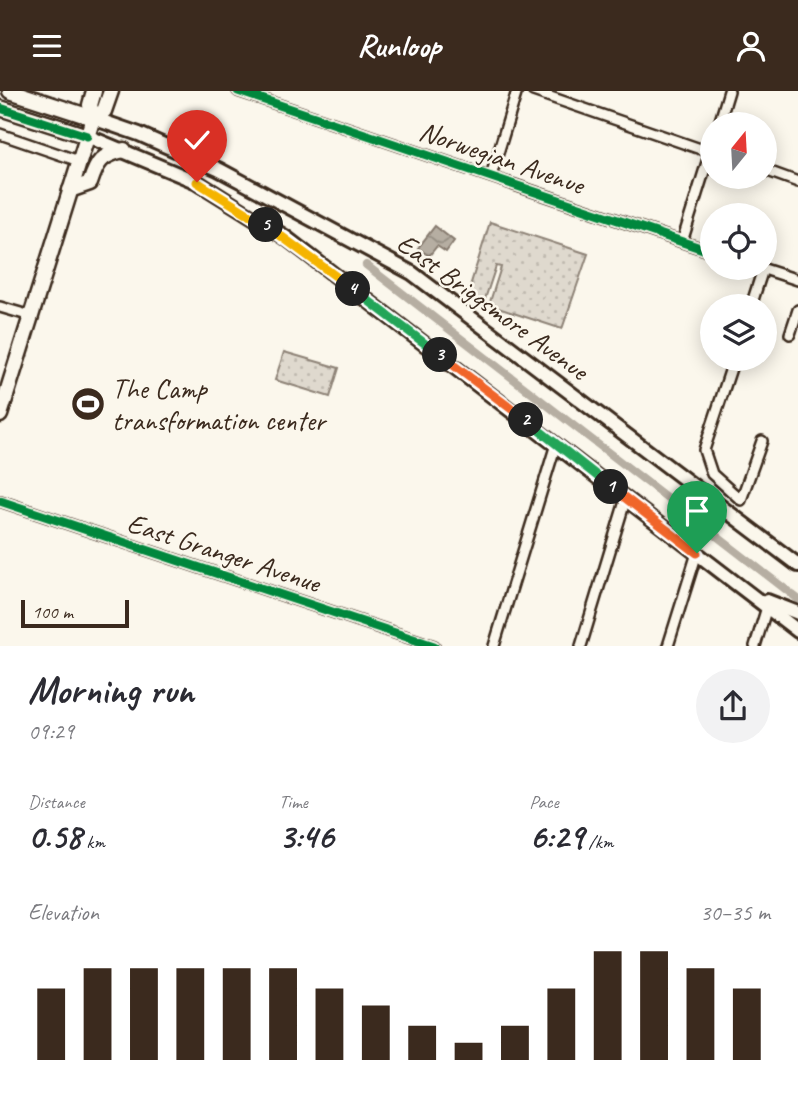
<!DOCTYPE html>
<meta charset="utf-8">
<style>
:root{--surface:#fff;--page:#f2f2f3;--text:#2b2b33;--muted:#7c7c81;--accent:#3b2a1e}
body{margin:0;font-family:Caveat,sans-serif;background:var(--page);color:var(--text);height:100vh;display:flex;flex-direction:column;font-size:26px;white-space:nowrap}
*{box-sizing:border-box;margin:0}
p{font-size:23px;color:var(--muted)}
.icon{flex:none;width:38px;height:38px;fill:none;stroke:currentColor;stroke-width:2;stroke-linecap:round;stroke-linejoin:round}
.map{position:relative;height:555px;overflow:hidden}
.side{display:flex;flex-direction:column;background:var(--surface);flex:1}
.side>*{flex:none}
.needle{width:46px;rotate:18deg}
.tools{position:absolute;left:700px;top:21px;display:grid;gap:14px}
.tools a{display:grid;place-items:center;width:77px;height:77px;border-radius:50%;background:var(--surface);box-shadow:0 4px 18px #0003;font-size:35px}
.scale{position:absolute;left:21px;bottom:18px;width:108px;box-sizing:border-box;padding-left:7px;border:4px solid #3b2a1e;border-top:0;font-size:19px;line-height:24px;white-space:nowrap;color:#3b2a1e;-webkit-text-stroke:5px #fbf7ec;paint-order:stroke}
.pin{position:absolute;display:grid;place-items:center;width:60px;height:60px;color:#fff;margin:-72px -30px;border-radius:50% 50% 50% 0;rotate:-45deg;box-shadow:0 0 7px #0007}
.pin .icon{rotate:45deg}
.km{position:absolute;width:35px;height:35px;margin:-18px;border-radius:50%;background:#222;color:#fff;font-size:19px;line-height:35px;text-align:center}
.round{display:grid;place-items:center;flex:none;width:74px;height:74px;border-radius:37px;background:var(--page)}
.overview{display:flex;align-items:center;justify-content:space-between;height:119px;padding:0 28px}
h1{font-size:38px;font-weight:700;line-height:52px}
.figures{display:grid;grid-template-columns:repeat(3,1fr);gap:10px;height:119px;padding:7px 28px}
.figures div{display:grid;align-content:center}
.figures b{font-size:35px;font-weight:700}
.figures small{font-size:19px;font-weight:400}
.figures p{font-size:19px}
.chart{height:196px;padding:14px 28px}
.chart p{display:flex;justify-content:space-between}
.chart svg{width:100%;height:126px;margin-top:7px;stroke:var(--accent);stroke-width:6}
header{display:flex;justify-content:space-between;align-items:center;height:91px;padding:0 28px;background:var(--accent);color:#fff;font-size:32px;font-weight:700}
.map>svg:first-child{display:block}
</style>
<header><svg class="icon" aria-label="menu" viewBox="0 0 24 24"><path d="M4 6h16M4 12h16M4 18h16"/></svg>Runloop<svg class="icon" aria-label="person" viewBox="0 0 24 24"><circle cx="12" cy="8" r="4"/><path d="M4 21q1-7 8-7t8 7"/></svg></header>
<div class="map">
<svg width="798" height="555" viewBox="0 0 798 555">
<defs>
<pattern id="park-dots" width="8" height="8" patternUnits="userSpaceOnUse" patternTransform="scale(1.75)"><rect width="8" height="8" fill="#dfd9ce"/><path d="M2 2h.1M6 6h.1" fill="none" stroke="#c0bab0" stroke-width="1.8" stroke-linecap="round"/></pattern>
<pattern id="water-waves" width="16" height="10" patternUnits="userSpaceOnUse" patternTransform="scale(1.75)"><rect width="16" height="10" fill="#b6aea2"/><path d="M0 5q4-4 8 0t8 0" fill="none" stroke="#958e83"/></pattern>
</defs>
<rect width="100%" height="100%" fill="#fbf7ec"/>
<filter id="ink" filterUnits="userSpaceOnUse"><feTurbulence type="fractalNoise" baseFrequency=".0143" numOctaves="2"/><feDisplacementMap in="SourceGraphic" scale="14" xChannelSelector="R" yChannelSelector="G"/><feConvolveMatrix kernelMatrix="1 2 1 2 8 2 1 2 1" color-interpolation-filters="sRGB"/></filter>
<g filter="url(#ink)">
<g fill="url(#park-dots)" stroke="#8d8276" stroke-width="2">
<polygon points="490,131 588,163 562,238 489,214 501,176 496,175 484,211 467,205"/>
<polygon points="284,261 339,277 330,306 275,289"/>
</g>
<polygon fill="url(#water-waves)" stroke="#85796d" stroke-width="2" points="435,135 454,150 446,161 437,155 429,165 418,157"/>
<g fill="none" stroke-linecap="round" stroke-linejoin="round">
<polyline stroke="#b6aea2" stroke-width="8" points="366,174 798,508"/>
<g stroke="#3b2a1e" stroke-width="14">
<g id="street">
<polyline points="238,0 712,161"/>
<polyline points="533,0 712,62"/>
<polyline points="719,33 729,0"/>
<polyline points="0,43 79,70"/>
<polyline points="765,79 798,91"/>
<polyline points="491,85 517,0"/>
<polyline points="682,151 712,55"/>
<polyline points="761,177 798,189"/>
<polyline points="751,215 763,178"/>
<polyline points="0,216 31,225"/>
<polyline points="790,243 798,219"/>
<polyline points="734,268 704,359 712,383 741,409 762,350"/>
<polyline points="0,410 434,555"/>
<polyline points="494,555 556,353"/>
<polyline points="581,555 626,407"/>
<polyline points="668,555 697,462"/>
<polyline points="755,555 767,516"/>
</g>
</g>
<g stroke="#3b2a1e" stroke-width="18">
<g id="secondary">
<polyline points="93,27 139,43 218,78 412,182 798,474"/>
<polyline points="87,45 197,91 285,146 798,540"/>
<polyline points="767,510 798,522"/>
</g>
</g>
<g stroke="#3b2a1e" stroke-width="19">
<g id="primary">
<polyline points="10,0 93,27"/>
<polyline points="0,17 87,45"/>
<polyline points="93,27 104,20 111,0"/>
<path d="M70 99 90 92C97 71 101 64 124 59"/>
<polyline points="0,324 93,27 90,14 94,0"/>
</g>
</g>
<use href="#street" stroke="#fbf7ec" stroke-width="9"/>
<use href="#secondary" stroke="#fbf7ec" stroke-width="12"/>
<use href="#primary" stroke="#fbf7ec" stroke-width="14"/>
<g stroke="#fbf7ec" stroke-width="13">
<g id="cycleway">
<polyline points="238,0 712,161"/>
<polyline points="0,17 87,45"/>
<polyline points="0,410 434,555"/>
</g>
</g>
<use href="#cycleway" stroke="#00873e" stroke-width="9"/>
</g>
</g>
<g fill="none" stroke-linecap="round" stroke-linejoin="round" filter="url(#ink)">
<g stroke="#fff" stroke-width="14">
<polyline id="split-1" points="611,396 697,462"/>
</g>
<g stroke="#fff" stroke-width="14">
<polyline id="split-2" points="526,329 611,396"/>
</g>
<g stroke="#fff" stroke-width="14">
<polyline id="split-3" points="440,264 526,329"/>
</g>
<g stroke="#fff" stroke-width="14">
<polyline id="split-4" points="353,198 440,264"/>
</g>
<g stroke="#fff" stroke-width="14">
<polyline id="split-5" points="266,134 353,198"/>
</g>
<g stroke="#fff" stroke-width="14">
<polyline id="split-6" points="197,91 266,134"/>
</g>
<use href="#split-1" stroke="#f0652b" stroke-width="9"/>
<use href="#split-2" stroke="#22a559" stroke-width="9"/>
<use href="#split-3" stroke="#f0652b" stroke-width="9"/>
<use href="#split-4" stroke="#22a559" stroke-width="9"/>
<use href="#split-5" stroke="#f5b400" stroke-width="9"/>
<use href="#split-6" stroke="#f5b400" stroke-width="9"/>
</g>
<defs>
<g id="stadium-disc" transform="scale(1.75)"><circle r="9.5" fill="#3b2a1e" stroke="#fbf7ec"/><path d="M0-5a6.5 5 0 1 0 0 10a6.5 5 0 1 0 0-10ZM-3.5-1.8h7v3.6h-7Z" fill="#fff"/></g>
</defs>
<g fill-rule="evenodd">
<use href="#stadium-disc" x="88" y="313"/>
</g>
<g text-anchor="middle" stroke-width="5" stroke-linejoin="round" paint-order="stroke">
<g font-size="28" fill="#3b2a1e" stroke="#fbf7ec">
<text transform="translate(502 66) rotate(19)" y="10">Norwegian Avenue</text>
<text transform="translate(493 215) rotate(36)" y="10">East Briggsmore Avenue</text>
<text transform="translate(224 461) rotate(18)" y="10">East Granger Avenue</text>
</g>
<g font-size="28" fill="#3b2a1e" stroke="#fbf7ec" text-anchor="start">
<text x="112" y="307">The Camp<tspan x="112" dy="32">transformation center</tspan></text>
</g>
</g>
</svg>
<div class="tools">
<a><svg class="needle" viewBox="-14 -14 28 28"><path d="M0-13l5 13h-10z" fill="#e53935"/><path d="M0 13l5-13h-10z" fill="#7c7c81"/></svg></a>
<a><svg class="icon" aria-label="locate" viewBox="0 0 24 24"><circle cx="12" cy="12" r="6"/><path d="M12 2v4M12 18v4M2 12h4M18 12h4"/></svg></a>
<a><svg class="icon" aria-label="layers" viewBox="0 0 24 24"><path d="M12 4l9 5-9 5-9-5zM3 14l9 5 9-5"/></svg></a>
</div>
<div class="scale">100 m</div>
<div class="pin" style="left:697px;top:462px;background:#1e9e55"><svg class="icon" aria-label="arrive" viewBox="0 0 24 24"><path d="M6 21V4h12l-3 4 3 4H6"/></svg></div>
<div class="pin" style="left:197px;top:91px;background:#d93025"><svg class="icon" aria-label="check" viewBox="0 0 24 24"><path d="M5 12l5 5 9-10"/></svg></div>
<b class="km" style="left:611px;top:396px">1</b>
<b class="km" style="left:526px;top:329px">2</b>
<b class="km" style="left:440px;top:264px">3</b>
<b class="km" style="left:353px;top:198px">4</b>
<b class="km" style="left:266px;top:134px">5</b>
</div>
<section class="side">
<div class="overview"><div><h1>Morning run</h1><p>09:29</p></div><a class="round"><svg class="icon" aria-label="share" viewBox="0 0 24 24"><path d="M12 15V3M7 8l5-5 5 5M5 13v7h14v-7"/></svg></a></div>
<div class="figures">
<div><p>Distance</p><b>0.58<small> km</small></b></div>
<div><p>Time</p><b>3:46</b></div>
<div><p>Pace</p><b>6:29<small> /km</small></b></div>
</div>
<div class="chart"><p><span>Elevation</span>30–35 m</p>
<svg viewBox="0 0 160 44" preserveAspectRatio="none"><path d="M5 44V19M15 44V12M25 44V12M35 44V12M45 44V12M55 44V12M65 44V19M75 44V25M85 44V32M95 44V38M105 44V32M115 44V19M125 44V6M135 44V6M145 44V12M155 44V19"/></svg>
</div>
</section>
